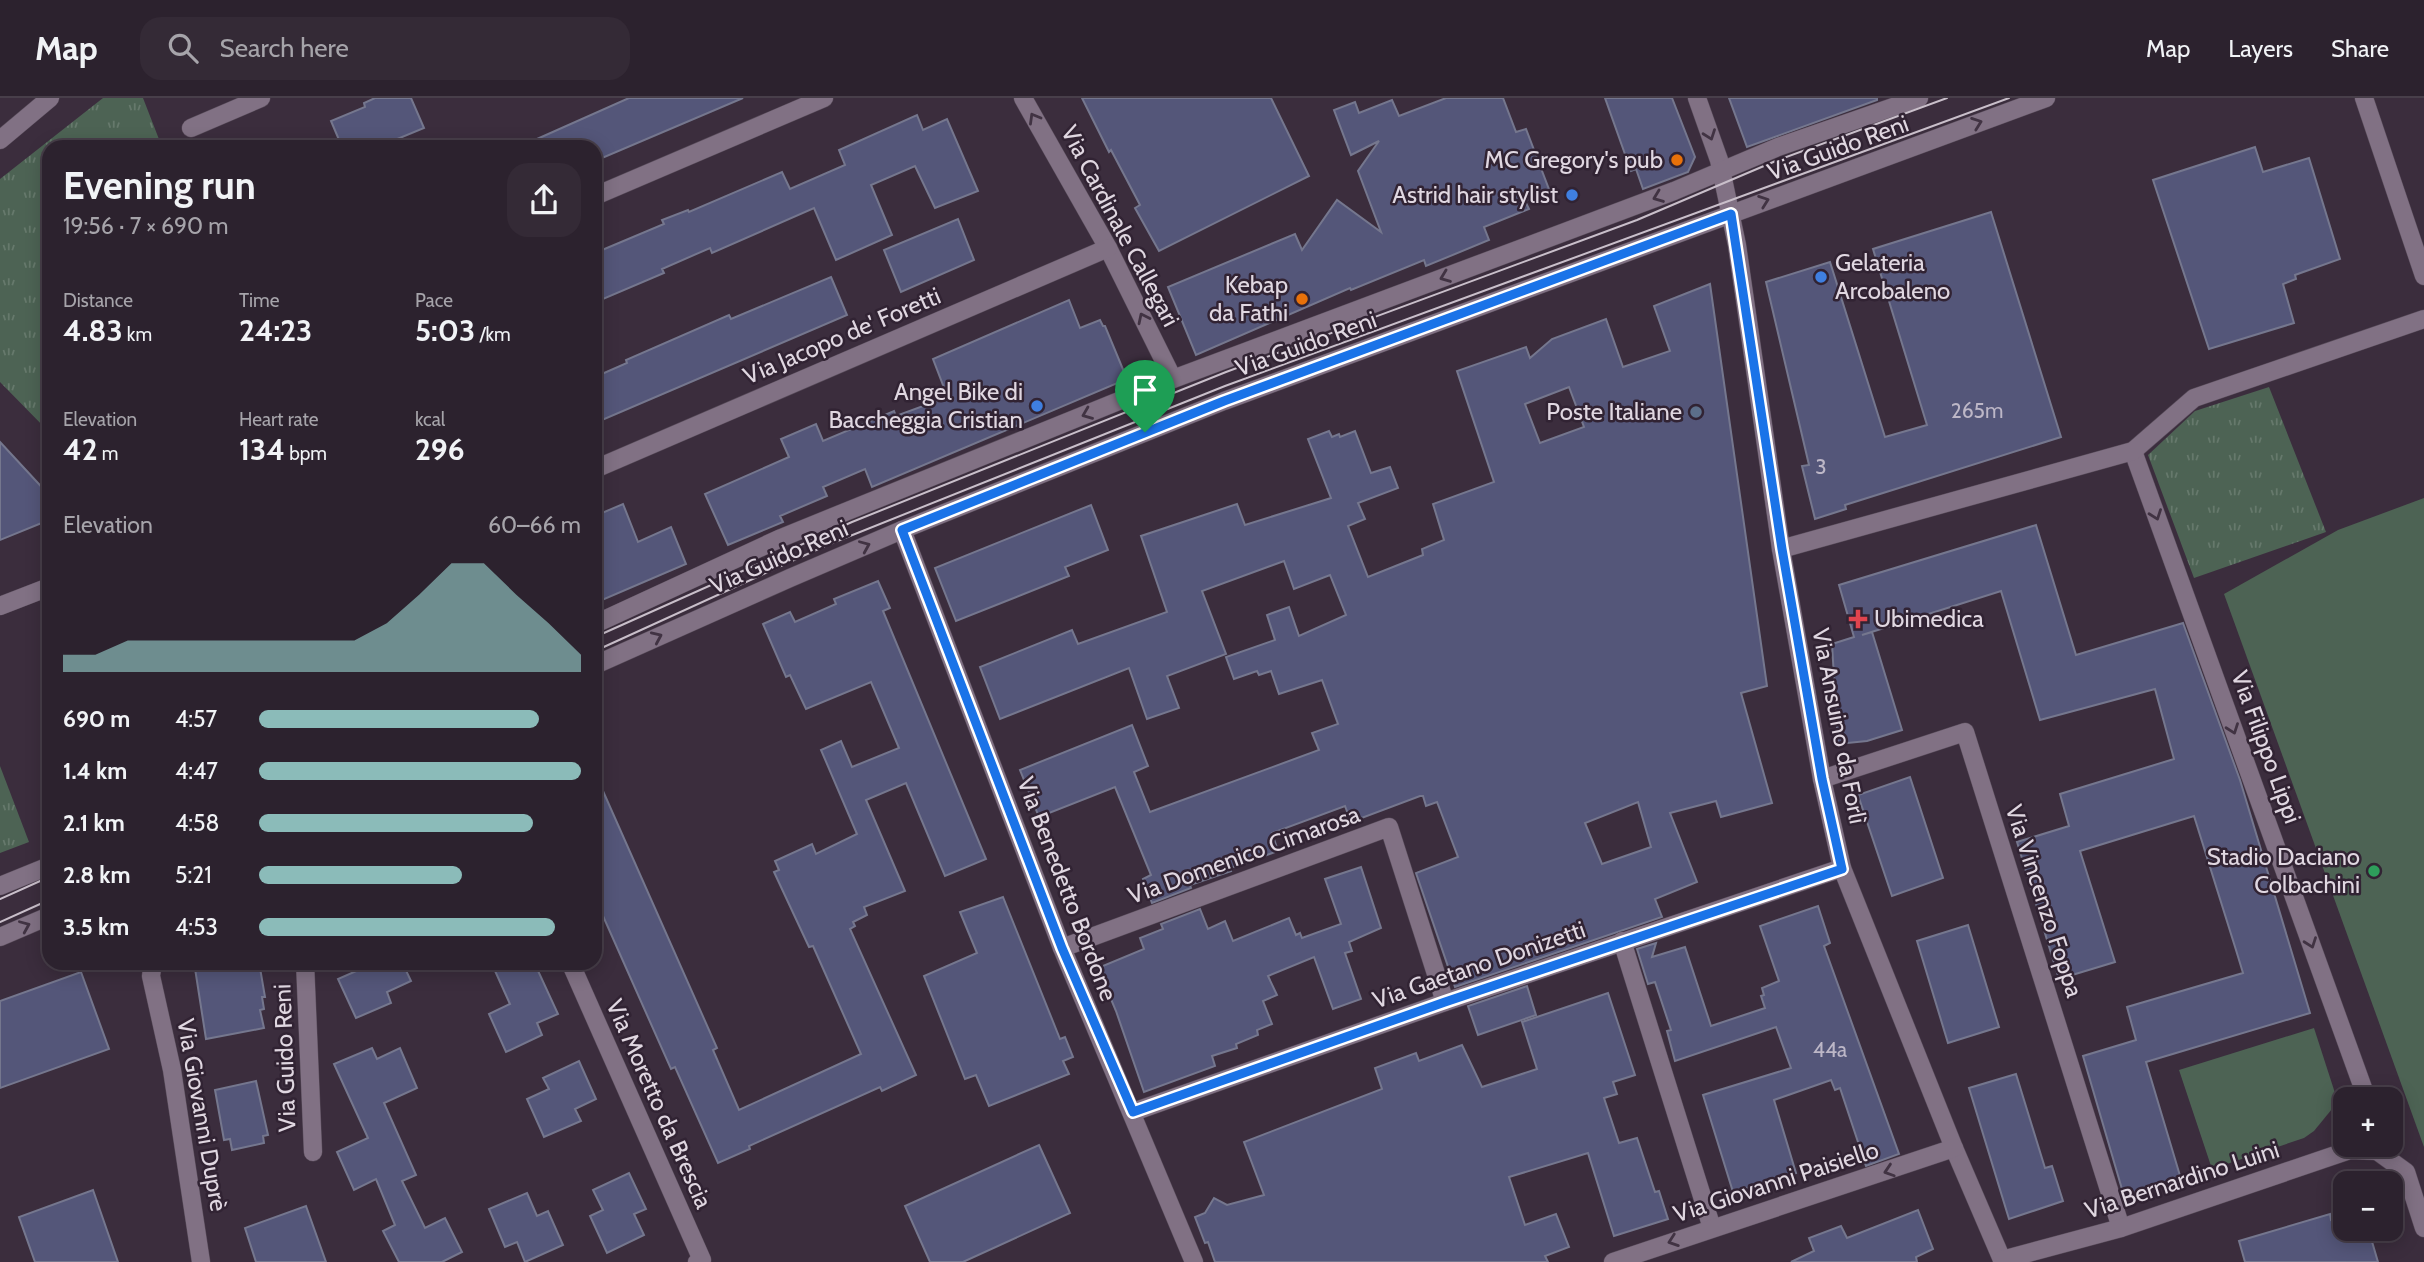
<!DOCTYPE html>
<meta charset="utf-8">
<style>
:root{--surface:#2c222e;--page:#342a36;--text:#f1f3f6;--muted:#a6a4aa;--line:#483f4a;--accent:#8bbbb9}
body{margin:0;font-family:Cabin,sans-serif;background:var(--page);color:var(--text);height:100vh;display:flex;flex-direction:column;font-size:26px;white-space:nowrap}
*{box-sizing:border-box;margin:0}
p{font-size:23px;color:var(--muted)}
.icon{flex:none;width:38px;height:38px;fill:none;stroke:currentColor;stroke-width:2;stroke-linecap:round;stroke-linejoin:round}
.map{position:relative;flex:1;overflow:hidden}
.drawer{position:absolute;left:42px;top:42px;width:560px;height:830px;display:flex;flex-direction:column;background:var(--surface);border-radius:21px;box-shadow:0 4px 18px #0003,0 0 0 2px var(--line)}
.drawer>*{flex:none}
.fabs{position:absolute;left:2333px;top:989px;display:grid;gap:14px}
.fabs a{display:grid;place-items:center;width:70px;height:70px;border-radius:14px;background:var(--surface);box-shadow:0 4px 18px #0003,0 0 0 2px var(--line);font-size:35px}
.pin{position:absolute;display:grid;place-items:center;width:60px;height:60px;color:#fff;margin:-72px -30px;border-radius:50% 50% 50% 0;rotate:-45deg;box-shadow:0 0 7px #0007}
.pin .icon{rotate:45deg}
.round{display:grid;place-items:center;flex:none;width:74px;height:74px;border-radius:21px;background:var(--page)}
.headline{display:flex;align-items:center;justify-content:space-between;height:119px;padding:0 21px}
h1{font-size:38px;font-weight:700;line-height:52px}
.metrics{display:grid;grid-template-columns:repeat(3,1fr);gap:10px;height:119px;padding:7px 21px}
.metrics div{display:grid;align-content:center}
.metrics b{font-size:30px;font-weight:700}
.metrics small{font-size:19px;font-weight:400}
.metrics p{font-size:19px}
.chart{height:196px;padding:14px 21px}
.chart p{display:flex;justify-content:space-between}
.chart svg{width:100%;height:126px;margin-top:7px;fill:var(--accent);opacity:.7}
ul{padding:0 21px;list-style:none;font-size:23px}
li{display:grid;grid-template-columns:112px 84px 1fr;align-items:center;height:52px}
li i{height:18px;border-radius:9px;background:var(--accent)}
header{display:flex;align-items:center;gap:42px;box-sizing:border-box;height:98px;padding:0 35px;background:var(--surface);border-bottom:2px solid var(--line)}
header strong{font-size:33px}
nav{display:flex;gap:38px;margin-inline-start:auto;font-size:24px}
.search{width:490px;height:63px;background:var(--page);display:flex;align-items:center;gap:18px;box-sizing:border-box;padding:0 24px;border-radius:21px;color:var(--muted);font-size:26px}
.map>svg:first-child{display:block}
</style>
<header>
<strong>Map</strong>
<div class="search"><svg class="icon" aria-label="search" viewBox="0 0 24 24"><circle cx="10" cy="10" r="6"/><path d="M15 15l6 6"/></svg>Search here</div>
<nav><a>Map</a><a>Layers</a><a>Share</a></nav>
</header>
<div class="map">
<svg width="2424" height="1164" viewBox="0 0 2424 1164">
<defs>
<pattern id="park-tufts" width="24" height="20" patternUnits="userSpaceOnUse" patternTransform="scale(1.75)"><rect width="24" height="20" fill="#4d6354"/><path d="M3 7l-1-3M5 7V3M7 7l1-3M15 17l-1-3M17 17v-4M19 17l1-3" fill="none" stroke="#66796c"/></pattern>
</defs>
<rect width="100%" height="100%" fill="#3b2d3d"/>
<g fill="#4d6354">
<polygon points="2424,400 2424,1049 2224,496 2338,432"/>
<polygon points="2314,930 2335,995 2332,1011 2314,1033 2304,1040 2212,1071 2179,972"/>
</g>
<g fill="url(#park-tufts)">
<polygon points="103,0 143,0 162,49 49,49 49,334 0,284 0,81"/>
<polygon points="2269,289 2326,434 2194,480 2148,357 2195,313"/>
<polygon points="0,668 29,744 0,755"/>
</g>
<g fill="#545679" stroke="#75778e" stroke-width="2" fill-rule="evenodd">
<polygon points="375,0 411,0 424,30 378,49 342,49 331,23 365,9 364,5"/>
<polygon points="629,0 743,0 595,63 595,49 519,49"/>
<polygon points="1082,0 1271,0 1309,78 1159,153 1135,110 1140,107 1111,52 1109,54"/>
<polygon points="1446,0 1503,0 1516,34 1526,31 1550,94 1525,103 1529,111 1484,129 1489,142 1426,168 1424,162 1351,192 1350,190 1196,257 1168,189 1295,136 1302,152 1337,102 1381,134 1358,73 1379,43 1351,57 1334,12 1355,4 1359,15 1392,2 1399,18"/>
<polygon points="1605,0 1672,0 1695,59 1688,74 1643,91 1636,71 1631,73"/>
<polygon points="1729,0 1877,0 1877,2 1747,49"/>
<polygon points="917,17 923,32 947,21 978,93 935,110 915,68 871,87 892,137 836,162 814,110 712,155 710,150 662,171 664,175 603,201 595,182 595,155 664,126 662,122 688,112 689,114 782,74 790,91 845,67 839,52"/>
<polygon points="2255,49 2263,74 2309,60 2340,161 2295,177 2296,181 2283,186 2294,225 2209,251 2153,82"/>
<polygon points="1991,114 2061,339 1845,407 1846,411 1815,421 1802,368 1809,367 1766,184 1830,164 1885,339 1927,327 1873,151"/>
<polygon points="958,121 974,162 901,194 884,152"/>
<polygon points="831,179 847,217 595,325 595,279 627,265 626,262 729,217 731,221"/>
<path d="M1710 186 1767 588 1741 595 1772 705 1721 719 1716 703 1670 715 1697 784 1655 801 1662 819 1455 889 1416 775 1458 759 1437 704 1426 708 1423 698H1420L1351 724 1345 708 1272 735 1278 753 1230 770 1231 773 1190 787 1191 790 1152 805 1143 781 1151 777 1115 689 1039 719 1020 672 1132 627 1148 668 1134 674 1150 714 1319 652 1312 635 1338 626 1322 582 1279 596 1271 573 1259 577 1257 573 1234 581 1226 559 1275 542 1267 517 1289 509 1299 538 1346 517 1330 477 1294 491 1284 463 1202 493 1226 556 1167 578 1179 610 1147 621 1129 570 1000 621 980 569 1072 532 1078 546 1167 514 1141 438 1237 406 1245 427 1331 400 1308 341 1329 333 1332 339 1339 336 1340 339 1355 333 1371 375 1390 369 1398 390 1358 405 1365 421 1348 428 1368 479 1423 457 1422 451 1444 442 1433 406 1494 384 1457 273 1526 249 1530 260 1552 241 1606 221 1623 269 1670 253 1654 208ZM1569 289 1584 329 1540 345 1525 306ZM1638 704 1651 749 1602 766 1585 725Z"/>
<polygon points="1069,202 1080,230 1100,222 1103,228 1105,228 1127,281 872,389 865,371 823,389 827,398 780,418 783,424 728,447 705,396 789,359 781,341 816,326 823,343 894,313 896,318 937,303 935,299 946,295 933,261"/>
<polygon points="0,344 49,397 49,422 0,442"/>
<polygon points="623,406 638,444 671,429 686,466 595,505 595,418"/>
<polygon points="1091,407 1108,452 1065,469 1069,478 956,523 935,470"/>
<polygon points="2036,427 2076,557 2183,525 2240,682 2310,915 2146,964 2181,1081 2124,1098 2083,958 2136,942 2127,909 2243,875 2236,852 2194,718 2080,753 2115,864 2059,881 2017,744 2069,728 2060,696 2174,661 2155,591 2040,622 2001,493 1862,537 1872,534 1902,632 1867,643 1838,646 1832,546 1854,539 1839,487"/>
<polygon points="878,483 890,510 883,513 986,761 945,778 906,685 866,702 905,793 864,809 867,817 853,824 855,828 850,831 916,977 882,993 880,989 749,1048 750,1051 718,1065 675,969 671,971 595,800 595,675 717,950 713,952 739,1012 861,956 813,848 809,849 774,774 779,772 775,763 812,746 816,756 857,736 821,652 841,643 852,669 899,650 871,584 806,611 790,577 786,579 763,526 790,514 795,524 836,506 834,501"/>
<polygon points="1910,679 1943,780 1892,798 1858,697"/>
<polygon points="1361,769 1381,830 1349,844 1352,853 1345,855 1361,901 1333,911 1314,859 1268,878 1277,897 1263,903 1272,926 1257,932 1258,937 1236,946 1237,950 1212,958 1215,968 1144,994 1116,913 1098,870 1144,851 1140,840 1163,831 1161,826 1200,811 1208,831 1225,823 1233,843 1289,820 1296,837 1300,835 1302,840 1341,826 1325,781"/>
<polygon points="1003,799 1060,941 1065,939 1073,959 1063,963 1069,976 989,1008 976,977 965,981 924,878 977,855 960,814"/>
<polygon points="1818,808 1830,845 1824,848 1899,1056 1866,1068 1840,990 1835,992 1831,982 1774,1002 1796,1075 1733,1094 1703,997 1791,970 1776,929 1675,963 1667,933 1671,932 1655,884 1648,886 1637,851 1656,845 1652,859 1685,849 1711,928 1765,910 1761,898 1764,897 1762,890 1779,883 1760,828"/>
<polygon points="1968,827 1999,929 1948,945 1917,843"/>
<polygon points="194,864 259,864 265,899 262,899 264,911 260,912 264,930 206,941"/>
<polygon points="358,864 402,864 411,883 387,894 391,905 356,920 338,881 361,871"/>
<polygon points="491,864 534,864 558,916 537,925 542,937 506,954 489,916 510,906"/>
<polygon points="81,874 109,951 0,990 0,903"/>
<polygon points="1527,888 1536,917 1478,937 1468,908"/>
<polygon points="1608,895 1635,977 1613,984 1617,996 1604,1000 1619,1045 1637,1040 1655,1094 1659,1093 1668,1121 1614,1138 1588,1055 1509,1079 1525,1127 1556,1116 1569,1149 1545,1158 1548,1164 1215,1164 1208,1144 1205,1145 1195,1119 1205,1115 1214,1100 1227,1107 1264,1097 1244,1044 1382,991 1375,970 1416,955 1419,963 1462,947 1482,989 1537,971 1522,924"/>
<polygon points="372,950 377,961 400,950 417,990 384,1005 416,1077 402,1083 425,1130 445,1120 462,1154 442,1164 399,1164 383,1133 395,1127 376,1081 354,1092 337,1054 368,1040 334,966"/>
<polygon points="579,963 596,1001 575,1011 581,1023 544,1039 527,1001 549,991 543,980"/>
<polygon points="2016,976 2045,1070 2052,1068 2063,1103 2009,1121 1969,990"/>
<polygon points="256,983 268,1037 263,1038 264,1045 232,1052 230,1041 224,1042 215,992"/>
<polygon points="1039,1047 1070,1115 963,1164 930,1164 905,1108"/>
<polygon points="629,1075 646,1111 634,1116 644,1137 607,1155 590,1118 603,1112 593,1092"/>
<polygon points="93,1092 118,1164 35,1164 19,1119"/>
<polygon points="527,1095 537,1118 548,1113 563,1147 525,1164 517,1144 505,1149 489,1111"/>
<polygon points="306,1108 326,1164 256,1164 245,1130"/>
<polygon points="1918,1112 1933,1151 1916,1159 1917,1164 1791,1164 1814,1153 1809,1140 1841,1128 1847,1140"/>
<polygon points="2330,1116 2331,1122 2345,1118 2345,1130 2368,1130 2378,1164 2245,1164 2239,1143"/>
</g>
<g fill="none" stroke-linecap="round" stroke-linejoin="round">
<g stroke="#574b59" stroke-width="19">
<g id="minor">
<polyline points="1023,0 1108,150 1173,281"/>
<polyline points="1697,0 1719,62 1737,147 1781,451 1822,681 1842,770 1954,1050 2003,1164"/>
<polyline points="2364,0 2424,178"/>
<polyline points="191,30 261,0"/>
<polyline points="0,42 50,0"/>
<polyline points="595,98 824,0"/>
<polyline points="2133,353 2367,1001"/>
<polyline points="595,371 1108,150"/>
<polyline points="902,432 1062,850 1194,1164"/>
<polyline points="1781,451 2133,353 2194,300 2424,221"/>
<polyline points="0,508 49,489"/>
<polyline points="1822,681 1965,634 2121,1130"/>
<polyline points="1622,843 1712,1130"/>
<polyline points="1062,850 1389,729 1445,904"/>
<polyline points="153,864 151,878 172,972 201,1164"/>
<polyline points="305,864 313,1054"/>
<polyline points="570,864 702,1162 697,1164"/>
<polyline points="1133,1014 1445,904 1842,770"/>
<polyline points="2377,1053 2406,1074 2424,1130"/>
<polyline points="2002,1162 2121,1130 2350,1052 2377,1053"/>
<polyline points="1613,1164 1954,1050"/>
</g>
</g>
<g stroke="#574b59" stroke-width="19">
<g id="tertiary">
<polyline points="595,526 781,440 1173,281 1674,93 1778,49 1919,0"/>
<polyline points="595,567 790,480 902,432 1224,303 2046,0"/>
<polyline points="0,788 49,768"/>
<polyline points="0,839 49,818"/>
</g>
</g>
<use href="#minor" stroke="#817184" stroke-width="18"/>
<use href="#tertiary" stroke="#817184" stroke-width="18"/>
<g stroke="#c9bfca" stroke-width="2">
<polyline points="595,539 852,424 1226,274 1637,122 1778,62 1947,0"/>
<polyline points="595,553 825,448 1225,288 2009,0"/>
<polyline points="0,801 49,779"/>
<polyline points="0,824 49,802"/>
</g>
</g>
<defs><path id="oneway-chevron" d="M-2-3.5L2.5 0L-2 3.5" fill="none" stroke-width="1.6" stroke-linecap="round" stroke-linejoin="round" transform="scale(1.75)"/></defs>
<g stroke="#413343">
<use href="#oneway-chevron" transform="translate(1034 20) rotate(-120)"/>
<use href="#oneway-chevron" transform="translate(1977 25) rotate(-20)"/>
<use href="#oneway-chevron" transform="translate(1710 37) rotate(70)"/>
<use href="#oneway-chevron" transform="translate(1658 99) rotate(159)"/>
<use href="#oneway-chevron" transform="translate(1764 103) rotate(-20)"/>
<use href="#oneway-chevron" transform="translate(1445 179) rotate(159)"/>
<use href="#oneway-chevron" transform="translate(1143 220) rotate(-116)"/>
<use href="#oneway-chevron" transform="translate(1087 316) rotate(158)"/>
<use href="#oneway-chevron" transform="translate(2156 417) rotate(70)"/>
<use href="#oneway-chevron" transform="translate(865 448) rotate(-23)"/>
<use href="#oneway-chevron" transform="translate(657 539) rotate(-24)"/>
<use href="#oneway-chevron" transform="translate(2233 631) rotate(70)"/>
<use href="#oneway-chevron" transform="translate(25 828) rotate(-23)"/>
<use href="#oneway-chevron" transform="translate(2311 845) rotate(70)"/>
<use href="#oneway-chevron" transform="translate(1889 1073) rotate(162)"/>
<use href="#oneway-chevron" transform="translate(1673 1143) rotate(161)"/>
</g>
<g fill="none" stroke-linecap="round" stroke-linejoin="round">
<g stroke="#fff" stroke-width="14">
<polygon id="route" points="1731,116 1782,451 1822,681 1842,771 1445,904 1133,1014 1062,850 902,432 1224,303"/>
</g>
<use href="#route" stroke="#1a73e8" stroke-width="9"/>
</g>
<g fill="#e8710a" stroke="#312333" stroke-width="2.5">
<circle cx="1677" cy="62" r="7"/>
<circle cx="1302" cy="201" r="7"/>
</g>
<g fill="#3f7fe0" stroke="#312333" stroke-width="2.5">
<circle cx="1572" cy="97" r="7"/>
<circle cx="1821" cy="179" r="7"/>
<circle cx="1037" cy="308" r="7"/>
</g>
<circle fill="#5c6f8a" stroke="#312333" stroke-width="2.5" cx="1696" cy="314" r="7"/>
<path fill="#e0444e" stroke="#312333" stroke-width="2.5" d="M1854.5 510.5h7v7h7v7h-7v7h-7v-7h-7v-7h7z"/>
<circle fill="#2e9e5b" stroke="#312333" stroke-width="2.5" cx="2374" cy="773" r="7"/>
<g text-anchor="middle" stroke-width="5" stroke-linejoin="round" paint-order="stroke">
<g font-size="21" fill="#bdb7c7">
<text x="1977" y="320">265m</text>
<text x="1821" y="376">3</text>
<text x="1830" y="959">44a</text>
</g>
<g font-size="24" fill="#e0d7e1" stroke="#312333">
<text transform="translate(1838 50) rotate(-20)" y="8">Via Guido Reni</text>
<text transform="translate(1120 128) rotate(62)" y="8">Via Cardinale Callegari</text>
<text transform="translate(842 238) rotate(-23)" y="8">Via Jacopo de' Foretti</text>
<text transform="translate(1306 246) rotate(-20)" y="8">Via Guido Reni</text>
<text transform="translate(779 459) rotate(-24)" y="8">Via Guido Reni</text>
<text transform="translate(1839 628) rotate(79)" y="8">Via Ansuino da Forlì</text>
<text transform="translate(2266 649) rotate(70)" y="8">Via Filippo Lippi</text>
<text transform="translate(1244 757) rotate(-20)" y="8">Via Domenico Cimarosa</text>
<text transform="translate(1067 791) rotate(69)" y="8">Via Benedetto Bordone</text>
<text transform="translate(2044 803) rotate(72)" y="8">Via Vincenzo Foppa</text>
<text transform="translate(1479 867) rotate(-19)" y="8">Via Gaetano Donizetti</text>
<text transform="translate(285 960) rotate(-92)" y="8">Via Guido Reni</text>
<text transform="translate(659 1006) rotate(66)" y="8">Via Moretto da Brescia</text>
<text transform="translate(202 1017) rotate(80)" y="8">Via Giovanni Duprè</text>
<text transform="translate(2182 1082) rotate(-18)" y="8">Via Bernardino Luini</text>
<text transform="translate(1776 1084) rotate(-18)" y="8">Via Giovanni Paisiello</text>
</g>
<g font-size="24" fill="#e0d7e1" stroke="#312333" text-anchor="end">
<text x="1663" y="70">MC Gregory's pub</text>
<text x="1558" y="105">Astrid hair stylist</text>
<text x="1835" y="173" text-anchor="start">Gelateria<tspan x="1835" dy="28">Arcobaleno</tspan></text>
<text x="1288" y="195">Kebap<tspan x="1288" dy="28">da Fathi</tspan></text>
<text x="1023" y="302">Angel Bike di<tspan x="1023" dy="28">Baccheggia Cristian</tspan></text>
<text x="1682" y="322">Poste Italiane</text>
<text x="1874" y="529" text-anchor="start">Ubimedica</text>
<text x="2360" y="767">Stadio Daciano<tspan x="2360" dy="28">Colbachini</tspan></text>
</g>
</g>
</svg>
<div class="fabs">
<a>+</a>
<a>−</a>
</div>
<div class="pin" style="left:1145px;top:334px;background:#1e9e55"><svg class="icon" aria-label="arrive" viewBox="0 0 24 24"><path d="M6 21V4h12l-3 4 3 4H6"/></svg></div>
<section class="drawer">
<div class="headline"><div><h1>Evening run</h1><p>19:56 · 7 × 690 m</p></div><a class="round"><svg class="icon" aria-label="share" viewBox="0 0 24 24"><path d="M12 15V3M7 8l5-5 5 5M5 13v7h14v-7"/></svg></a></div>
<div class="metrics">
<div><p>Distance</p><b>4.83<small> km</small></b></div>
<div><p>Time</p><b>24:23</b></div>
<div><p>Pace</p><b>5:03<small> /km</small></b></div>
</div>
<div class="metrics">
<div><p>Elevation</p><b>42<small> m</small></b></div>
<div><p>Heart rate</p><b>134<small> bpm</small></b></div>
<div><p>kcal</p><b>296</b></div>
</div>
<div class="chart"><p><span>Elevation</span>60–66 m</p>
<svg viewBox="0 0 160 44" preserveAspectRatio="none"><path d="M0 44V38L10 38L20 33L30 33L40 33L50 33L60 33L70 33L80 33L90 33L100 27L110 17L120 6L130 6L140 17L150 27L160 38V44z"/></svg>
</div>
<ul>
<li><b>690 m</b>4:57<i style="width:87%"></i></li>
<li><b>1.4 km</b>4:47<i style="width:100%"></i></li>
<li><b>2.1 km</b>4:58<i style="width:85%"></i></li>
<li><b>2.8 km</b>5:21<i style="width:63%"></i></li>
<li><b>3.5 km</b>4:53<i style="width:92%"></i></li>
</ul>
</section>
</div>
